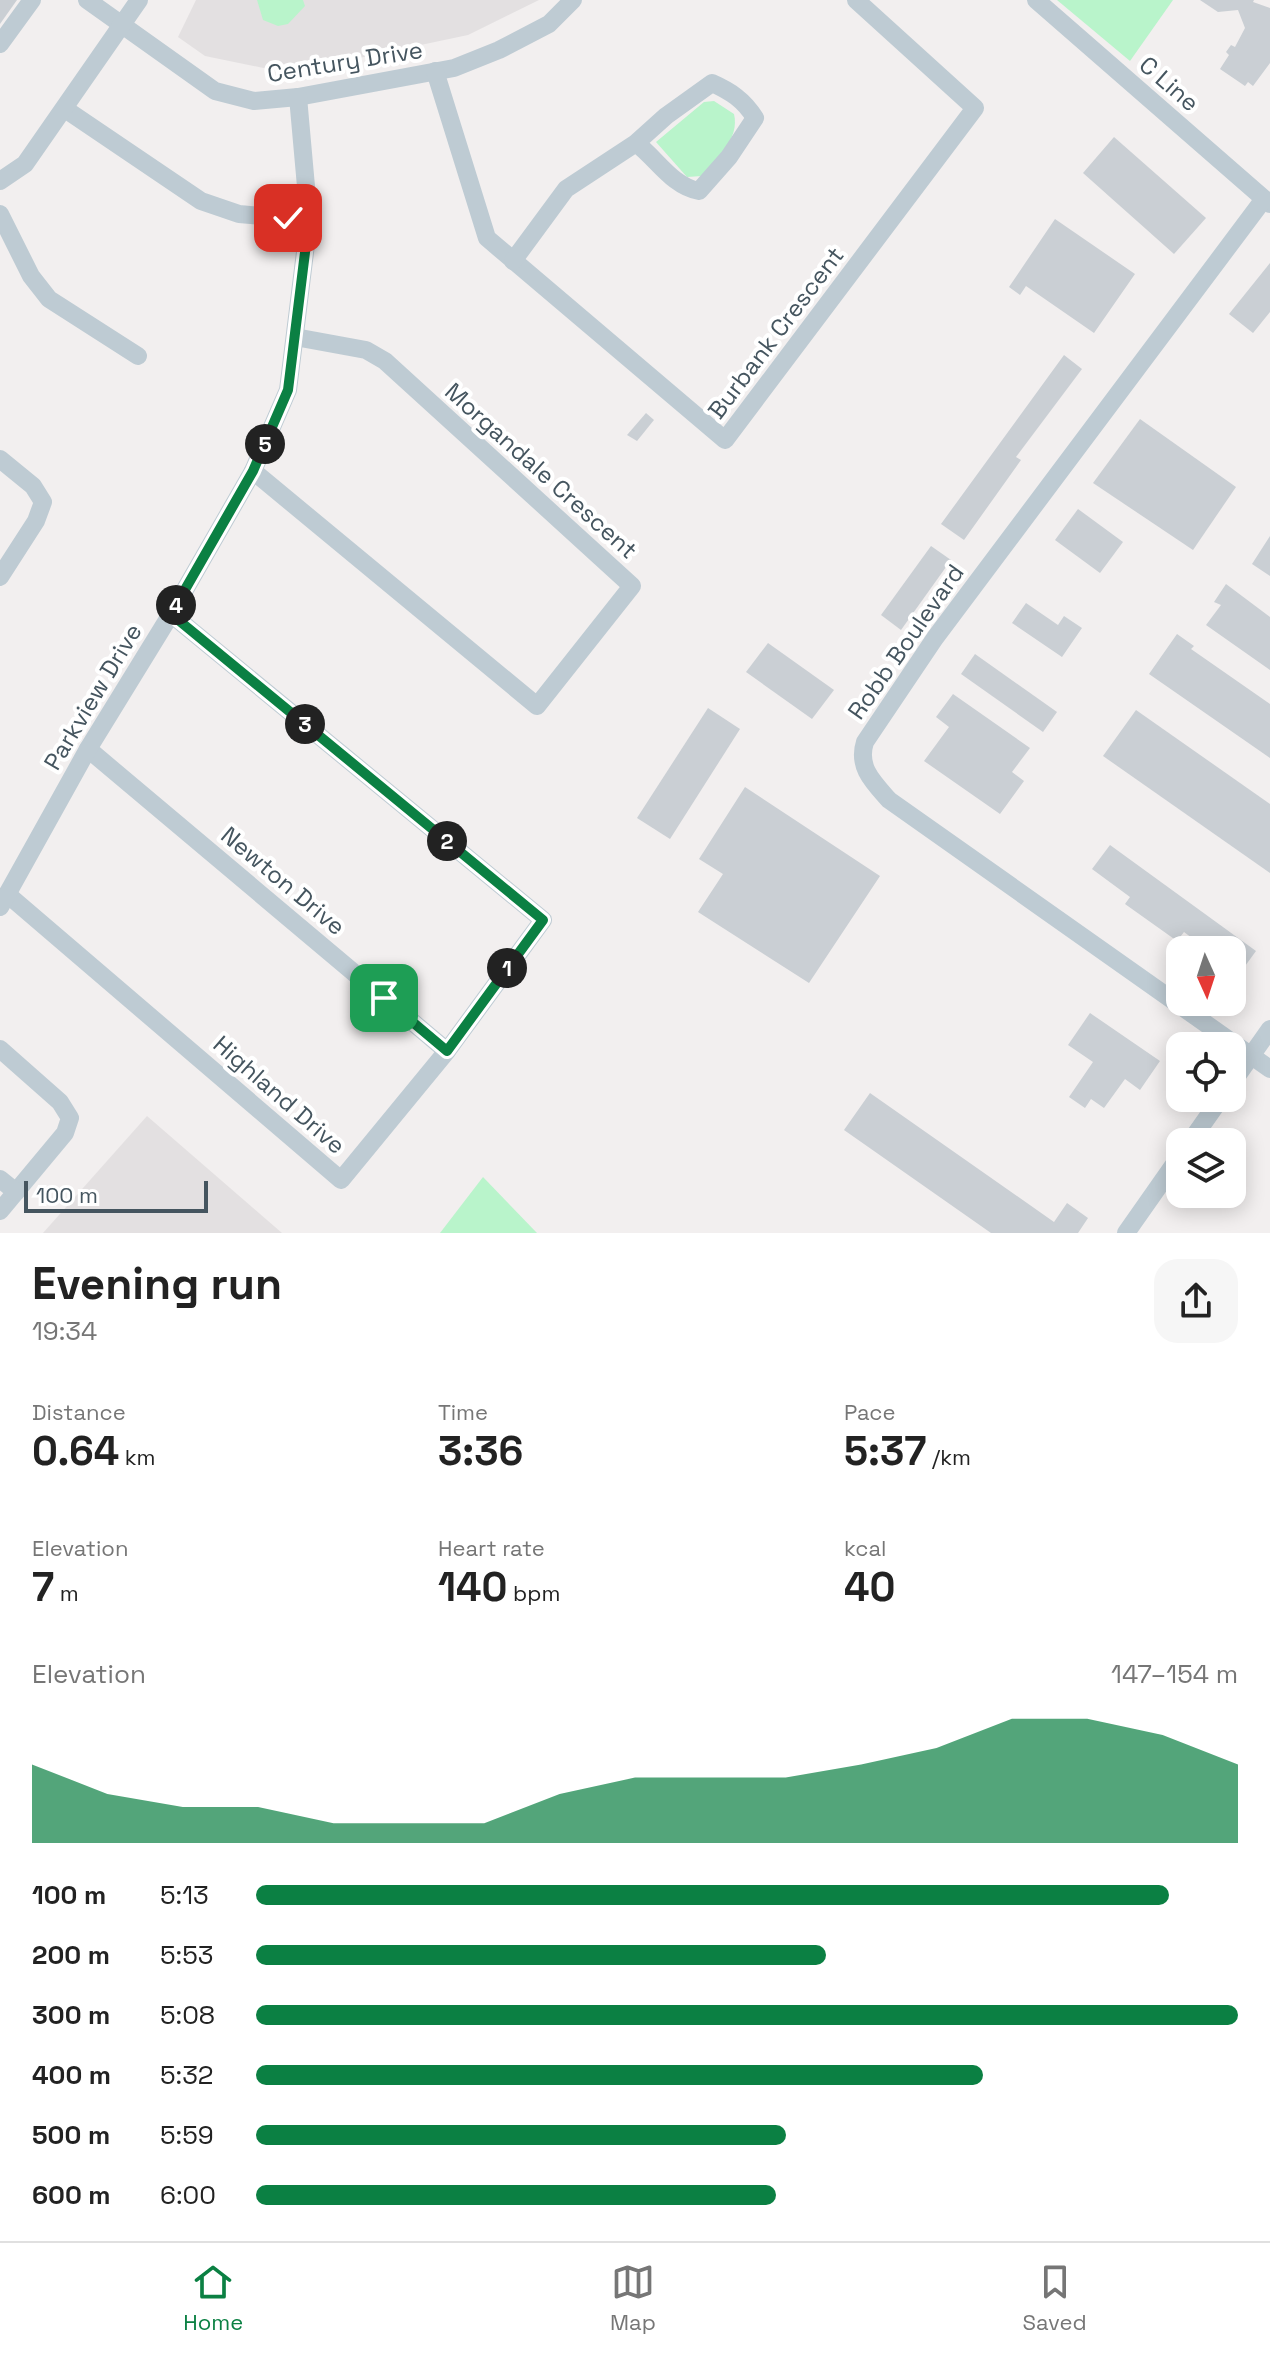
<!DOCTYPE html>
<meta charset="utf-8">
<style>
:root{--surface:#fff;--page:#f6f6f6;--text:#222;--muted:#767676;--line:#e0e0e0;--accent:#0b8043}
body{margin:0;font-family:"Space Grotesk",sans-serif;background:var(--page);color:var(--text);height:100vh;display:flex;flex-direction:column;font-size:30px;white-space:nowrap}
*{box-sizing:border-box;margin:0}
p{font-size:26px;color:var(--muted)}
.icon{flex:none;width:44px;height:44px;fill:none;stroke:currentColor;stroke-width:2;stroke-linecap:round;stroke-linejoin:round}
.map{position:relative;height:1233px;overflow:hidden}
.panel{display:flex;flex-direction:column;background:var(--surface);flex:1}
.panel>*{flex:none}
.needle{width:52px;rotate:177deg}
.tools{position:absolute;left:1166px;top:936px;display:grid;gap:16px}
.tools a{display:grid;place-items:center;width:80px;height:80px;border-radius:16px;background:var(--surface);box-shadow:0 4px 20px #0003;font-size:40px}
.scale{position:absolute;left:24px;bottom:20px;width:184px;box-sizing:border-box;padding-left:8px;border:4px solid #45555f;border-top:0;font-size:22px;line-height:28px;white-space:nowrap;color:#45555f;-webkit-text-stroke:6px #fff;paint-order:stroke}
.pin{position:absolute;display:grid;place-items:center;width:68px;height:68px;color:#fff;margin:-34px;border-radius:16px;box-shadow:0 4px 12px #0006}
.km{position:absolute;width:40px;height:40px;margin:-20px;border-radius:50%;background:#222;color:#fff;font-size:22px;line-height:40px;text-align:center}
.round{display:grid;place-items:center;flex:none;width:84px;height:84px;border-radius:24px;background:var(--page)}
.headline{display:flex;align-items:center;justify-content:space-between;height:136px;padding:0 32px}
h1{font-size:44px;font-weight:700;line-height:60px}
.figures{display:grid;grid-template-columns:repeat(3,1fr);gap:12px;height:136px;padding:8px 32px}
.figures div{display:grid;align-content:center}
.figures b{font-size:40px;font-weight:700}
.figures small{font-size:22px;font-weight:400}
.figures p{font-size:22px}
.chart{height:224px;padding:16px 32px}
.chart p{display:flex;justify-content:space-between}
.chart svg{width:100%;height:144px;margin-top:8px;fill:var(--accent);opacity:.7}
ul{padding:0 32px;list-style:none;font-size:26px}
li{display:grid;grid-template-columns:128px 96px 1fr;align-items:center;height:60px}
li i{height:20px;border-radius:10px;background:var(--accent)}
.tab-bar{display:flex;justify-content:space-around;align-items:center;height:112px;border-top:2px solid var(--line);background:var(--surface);font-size:22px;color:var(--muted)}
.tab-bar a{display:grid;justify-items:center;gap:4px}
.tab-bar .selected{color:var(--accent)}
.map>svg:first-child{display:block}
</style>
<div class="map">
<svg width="1270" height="1233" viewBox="0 0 1270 1233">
<rect width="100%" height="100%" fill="#f2efef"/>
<g fill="#e3e0e1">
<polygon points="196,0 539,0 468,35 288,73 205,56 178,37"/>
<polygon points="147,1116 282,1233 43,1233"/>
</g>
<g fill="#b9f4cb">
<polygon points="257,0 303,0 305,6 288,24 278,26 263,20"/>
<polygon points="1057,0 1173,0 1130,61"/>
<path d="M714 101 734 114C740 139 717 158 702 176L687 177 656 142 704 102Z"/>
<polygon points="483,1177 537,1233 440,1233"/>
</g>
<g fill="#cacfd4">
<polygon points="0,0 17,0 0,24"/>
<polygon points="1200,0 1254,0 1253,2 1270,8 1270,63 1253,86 1248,82 1245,86 1220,69 1229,55 1226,52 1231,45 1235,47 1245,28 1238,10 1218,12"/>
<polygon points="1114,137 1206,218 1174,254 1083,173"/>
<polygon points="1055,219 1135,274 1094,333 1026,286 1020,295 1009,287"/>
<polygon points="1270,263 1270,312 1253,333 1229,314"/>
<polygon points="1064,355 1082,369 1016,457 1021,460 964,540 941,524"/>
<polygon points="646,413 654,420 637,441 627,435"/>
<polygon points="1140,419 1236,487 1193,550 1093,483"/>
<polygon points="1078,509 1123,542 1100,573 1055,540"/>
<polygon points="1270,536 1270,576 1252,564"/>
<polygon points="931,546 951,560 901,630 881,615"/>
<polygon points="1226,584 1270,617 1270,670 1206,625 1221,605 1214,602"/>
<polygon points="1026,603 1058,625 1064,616 1082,628 1062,657 1012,623"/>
<polygon points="1177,634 1194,646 1191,649 1270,704 1270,758 1149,674"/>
<polygon points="768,643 834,690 812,719 746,672"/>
<polygon points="975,654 1057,712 1043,732 961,674"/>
<polygon points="953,694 1030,748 1012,772 1024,781 1000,814 924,761 949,727 936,717"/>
<polygon points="708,708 740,729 670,839 637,818"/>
<polygon points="1136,710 1270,804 1270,873 1103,756"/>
<polygon points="745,787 880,876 809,983 698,912 723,874 699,859"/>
<polygon points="1110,845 1256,951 1240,973 1232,967 1232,950 1208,950 1184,932 1177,941 1125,904 1130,897 1092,869"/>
<polygon points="1090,1013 1160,1061 1140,1090 1125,1079 1104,1108 1091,1099 1085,1108 1069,1097 1093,1062 1068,1045"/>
<polygon points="870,1093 1054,1222 1067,1203 1088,1218 1078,1233 991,1233 844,1130"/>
</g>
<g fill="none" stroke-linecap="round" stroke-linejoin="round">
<g stroke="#becbd3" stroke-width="18">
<polyline points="87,0 215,91 254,101 298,97 454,68 499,50 549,24 573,0"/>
<polyline points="1036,0 1270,204"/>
<polyline points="0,44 32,0"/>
<polyline points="435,71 487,238 725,440 975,108 856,0"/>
<polyline points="65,109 201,201 239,214 309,220"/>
<polyline points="0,181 25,164 139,0"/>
<path d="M1264 199 935 638 865 742C857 767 873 782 889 800L1270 1069"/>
<polyline points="0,214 31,276 49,299 138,356"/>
<path d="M513 261 566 189 636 143 666 116 712 83C730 91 744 100 755 118L729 157 699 191C672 186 657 159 636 143"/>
<polyline points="0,459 33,486 43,502 36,521 0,577"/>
<polyline points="253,471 537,706 632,586 385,361 366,350 295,337"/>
<polyline points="88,749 447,1051"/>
<polyline points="7,894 341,1180 447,1051 543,920 171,614"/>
<polyline points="0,907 88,749 171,614 253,471 288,390 309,220 298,97"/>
<polyline points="0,1049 60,1102 70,1118 65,1133 0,1211"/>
<polyline points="1232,1083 1270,1029"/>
<polyline points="1190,1142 1221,1098"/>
<polyline points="0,1179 16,1192"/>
<polyline points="1126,1233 1180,1156"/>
</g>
</g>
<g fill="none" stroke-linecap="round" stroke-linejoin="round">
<g stroke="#fff" stroke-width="16">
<polyline id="route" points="288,218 309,220 288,390 253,471 171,614 543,920 447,1051 384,998"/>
</g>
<use href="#route" stroke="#0b8043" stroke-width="10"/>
</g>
<g text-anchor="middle" stroke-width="8" stroke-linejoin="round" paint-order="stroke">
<g font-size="24" fill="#45555f" stroke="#fff">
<text transform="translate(345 62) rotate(-9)" y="8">Century Drive</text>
<text transform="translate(1169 84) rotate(41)" y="8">C Line</text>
<text transform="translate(776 333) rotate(-53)" y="8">Burbank Crescent</text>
<text transform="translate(541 471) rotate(42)" y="8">Morgandale Crescent</text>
<text transform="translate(906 642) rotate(-55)" y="8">Robb Boulevard</text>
<text transform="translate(93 697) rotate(-59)" y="8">Parkview Drive</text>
<text transform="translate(283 881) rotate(40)" y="8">Newton Drive</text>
<text transform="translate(279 1095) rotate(41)" y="8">Highland Drive</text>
</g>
</g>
</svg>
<div class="tools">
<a><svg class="needle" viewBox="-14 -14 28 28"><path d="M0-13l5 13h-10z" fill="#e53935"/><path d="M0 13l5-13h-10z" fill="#767676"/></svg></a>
<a><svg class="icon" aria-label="locate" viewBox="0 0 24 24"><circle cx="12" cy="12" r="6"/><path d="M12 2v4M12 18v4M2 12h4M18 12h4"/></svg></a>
<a><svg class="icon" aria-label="layers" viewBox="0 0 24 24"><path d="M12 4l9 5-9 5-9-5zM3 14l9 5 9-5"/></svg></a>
</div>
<div class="scale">100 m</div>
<div class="pin" style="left:384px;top:998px;background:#1e9e55"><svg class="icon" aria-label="arrive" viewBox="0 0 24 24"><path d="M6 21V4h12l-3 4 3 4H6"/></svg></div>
<div class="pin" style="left:288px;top:218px;background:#d93025"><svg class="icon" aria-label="check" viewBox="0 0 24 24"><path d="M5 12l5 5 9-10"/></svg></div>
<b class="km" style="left:507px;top:968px">1</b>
<b class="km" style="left:447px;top:841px">2</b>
<b class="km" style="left:305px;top:724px">3</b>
<b class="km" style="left:176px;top:605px">4</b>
<b class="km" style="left:265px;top:444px">5</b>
</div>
<section class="panel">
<div class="headline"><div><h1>Evening run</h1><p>19:34</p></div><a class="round"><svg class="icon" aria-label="share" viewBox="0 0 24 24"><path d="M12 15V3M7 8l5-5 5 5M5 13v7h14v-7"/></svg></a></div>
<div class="figures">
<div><p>Distance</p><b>0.64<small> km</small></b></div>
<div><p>Time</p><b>3:36</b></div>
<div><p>Pace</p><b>5:37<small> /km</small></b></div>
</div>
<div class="figures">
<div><p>Elevation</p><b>7<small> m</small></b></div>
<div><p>Heart rate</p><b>140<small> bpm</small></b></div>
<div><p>kcal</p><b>40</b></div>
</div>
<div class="chart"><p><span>Elevation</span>147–154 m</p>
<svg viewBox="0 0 160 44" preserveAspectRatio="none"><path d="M0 44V20L10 29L20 33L30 33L40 38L50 38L60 38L70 29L80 24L90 24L100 24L110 20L120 15L130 6L140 6L150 11L160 20V44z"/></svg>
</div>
<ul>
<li><b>100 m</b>5:13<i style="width:93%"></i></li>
<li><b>200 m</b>5:53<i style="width:58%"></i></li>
<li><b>300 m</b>5:08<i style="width:100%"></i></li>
<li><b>400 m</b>5:32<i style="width:74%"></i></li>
<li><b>500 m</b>5:59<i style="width:54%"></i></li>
<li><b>600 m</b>6:00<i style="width:53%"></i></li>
</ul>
</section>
<nav class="tab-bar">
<a class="selected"><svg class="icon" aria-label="home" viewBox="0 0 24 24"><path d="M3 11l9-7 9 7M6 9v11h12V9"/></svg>Home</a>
<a><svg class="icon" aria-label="map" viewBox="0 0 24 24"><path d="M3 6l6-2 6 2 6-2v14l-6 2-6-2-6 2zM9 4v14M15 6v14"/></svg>Map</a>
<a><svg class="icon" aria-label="saved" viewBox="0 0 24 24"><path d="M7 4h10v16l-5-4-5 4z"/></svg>Saved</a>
</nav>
